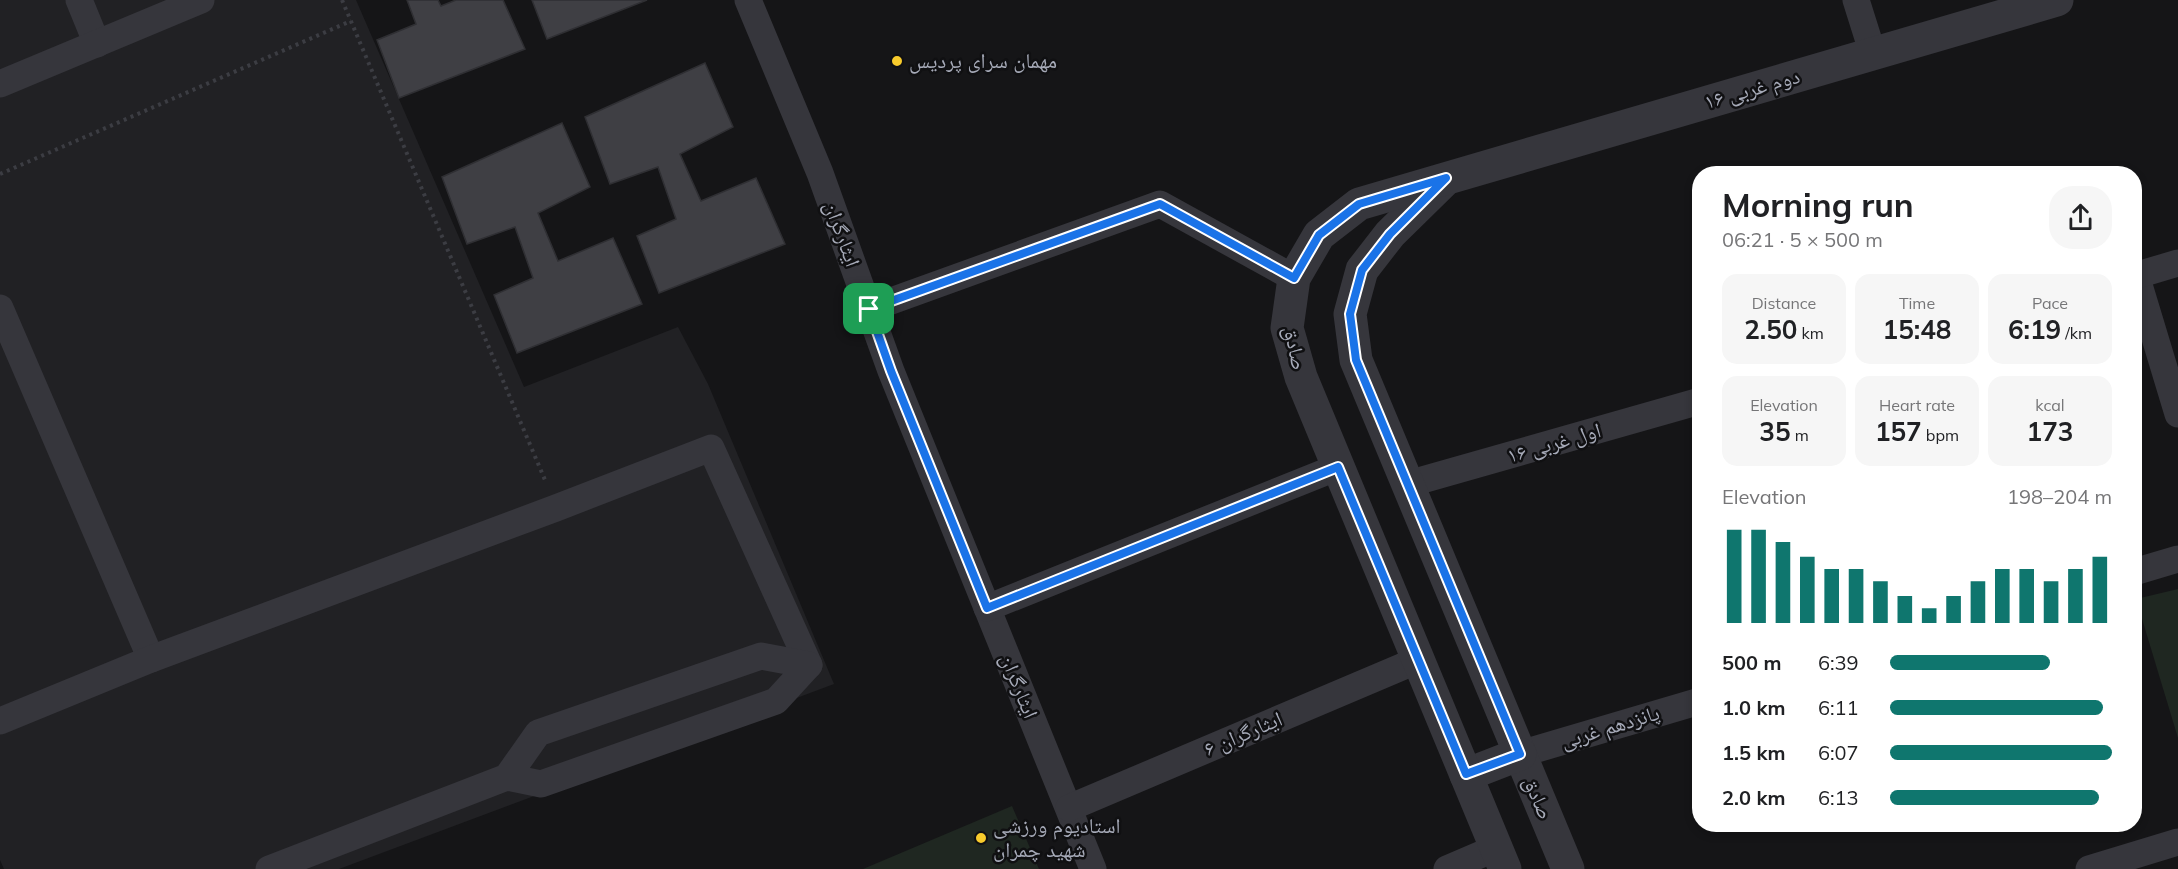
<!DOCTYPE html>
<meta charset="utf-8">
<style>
:root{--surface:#fff;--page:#f6f6f6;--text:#202124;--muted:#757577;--accent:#0f766e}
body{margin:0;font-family:Mulish,"Noto Naskh Arabic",sans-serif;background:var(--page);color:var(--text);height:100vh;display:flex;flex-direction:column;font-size:22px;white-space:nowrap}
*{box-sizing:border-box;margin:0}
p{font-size:20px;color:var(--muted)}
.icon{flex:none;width:33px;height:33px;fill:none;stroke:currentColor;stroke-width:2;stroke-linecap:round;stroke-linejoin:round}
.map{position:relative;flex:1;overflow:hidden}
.details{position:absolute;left:1692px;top:166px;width:450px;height:666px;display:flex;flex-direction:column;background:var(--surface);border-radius:24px;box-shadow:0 3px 9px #0003}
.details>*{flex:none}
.pin{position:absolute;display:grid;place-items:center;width:51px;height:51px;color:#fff;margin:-26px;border-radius:12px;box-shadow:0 3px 9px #0006}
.round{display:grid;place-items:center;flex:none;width:63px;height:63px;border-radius:24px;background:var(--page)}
.overview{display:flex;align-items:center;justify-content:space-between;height:102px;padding:0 30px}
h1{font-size:33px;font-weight:700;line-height:45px}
.metrics{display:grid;grid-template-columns:repeat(3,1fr);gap:9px;height:102px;padding:6px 30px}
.metrics div{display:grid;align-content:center;border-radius:15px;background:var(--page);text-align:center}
.metrics b{font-size:26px;font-weight:700}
.metrics small{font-size:16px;font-weight:400}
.metrics p{font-size:16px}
.chart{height:168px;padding:12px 30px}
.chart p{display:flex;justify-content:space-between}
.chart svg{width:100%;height:108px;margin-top:6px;stroke:var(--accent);stroke-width:6}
ul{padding:0 30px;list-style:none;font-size:20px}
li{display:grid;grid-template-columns:96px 72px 1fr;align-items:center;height:45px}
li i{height:15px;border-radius:8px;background:var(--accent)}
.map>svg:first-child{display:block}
</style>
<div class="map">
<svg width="2178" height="869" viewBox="0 0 2178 869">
<rect width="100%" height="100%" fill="#151517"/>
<polygon fill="#212124" points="0,0 356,0 524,387 678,327 708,384 834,684 339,869 4,869 0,860"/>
<g fill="#1f2721">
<polygon points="2178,589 2178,738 2136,599"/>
<polygon points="1012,806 1039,869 863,869"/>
</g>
<g fill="#3f3f44" stroke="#2f2f33" stroke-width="1.5">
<polygon points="407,0 438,0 441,6 456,0 503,0 525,49 399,98 377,40 416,24"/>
<polygon points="532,0 647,0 547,39"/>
<polygon points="705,63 733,127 680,154 701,201 756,178 785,244 659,293 637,236 676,219 658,167 610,184 585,117"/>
<polygon points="562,123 590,187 538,213 558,261 613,238 642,304 517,353 494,295 533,278 515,227 467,244 442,177"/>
</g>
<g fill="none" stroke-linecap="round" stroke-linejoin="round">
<g stroke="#3c3d43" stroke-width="4" stroke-dasharray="3 4.5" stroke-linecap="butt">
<polyline points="342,0 545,480"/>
<polyline points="0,174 351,21"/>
</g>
<g stroke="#36363c" stroke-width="27">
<polyline points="79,0 97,44"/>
<polyline points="748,0 820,173 891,371 1093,869"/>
<polyline points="1856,0 1873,54"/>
<polyline points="0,84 201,0"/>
<polyline points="2136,275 2178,414"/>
<polyline points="2134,276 2178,263"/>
<polyline points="0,308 151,659"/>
<polyline points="869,309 1160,204 1294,278"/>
<polyline points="1408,484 1700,401"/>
<polyline points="2134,572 2178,559"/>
<polyline points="987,608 1338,467"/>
<polyline points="0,721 151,659 556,508 711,448 809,665"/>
<polyline points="1520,754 1700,701"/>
<polyline points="1069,808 1418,660"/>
<polyline points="269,869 507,777 538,733 761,656 809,665 776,701 541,784 507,777"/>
<polyline points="1447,869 1496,848"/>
<polyline points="2089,869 2178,842"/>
</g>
<g stroke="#36363c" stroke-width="33">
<polyline points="1443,182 1390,234 1362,270 1350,314 1356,360 1568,869"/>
<polyline points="1466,775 1520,754"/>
<polyline points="1505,869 1301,377 1287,328 1294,278 1319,235 1359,204 2057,0"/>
</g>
</g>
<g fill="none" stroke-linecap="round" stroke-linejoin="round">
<g stroke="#fff" stroke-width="12">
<polygon id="route" points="1446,178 1390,234 1362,270 1350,314 1356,360 1520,754 1466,774 1338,467 987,608 891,371 869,309 1160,204 1294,278 1319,235 1359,204"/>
</g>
<use href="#route" stroke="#1a73e8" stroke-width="8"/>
</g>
<g fill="#f8cb2c" stroke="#101012" stroke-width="2">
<circle cx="897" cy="61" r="6"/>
<circle cx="981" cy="838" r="6"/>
</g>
<g text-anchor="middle" stroke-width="5" stroke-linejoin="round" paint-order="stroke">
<g font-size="21" fill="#a6aab8" stroke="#101012" text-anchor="start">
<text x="909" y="68">مهمان سرای پردیس</text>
<text x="993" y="833">استادیوم ورزشی<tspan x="993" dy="24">شهید چمران</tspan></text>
</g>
<g font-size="21" fill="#a6aab8" stroke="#101012">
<text transform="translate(1752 89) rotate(-16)" y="7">۱۶ دوم غربی</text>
<text transform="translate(842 234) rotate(70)" y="7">ایثارگران</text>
<text transform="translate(1295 348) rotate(78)" y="7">صادق</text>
<text transform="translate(1554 443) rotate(-16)" y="7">۱۶ اول غربی</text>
<text transform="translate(1019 686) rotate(68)" y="7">ایثارگران</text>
<text transform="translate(1610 727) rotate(-17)" y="7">پانزدهم غربی</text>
<text transform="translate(1243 734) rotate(-23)" y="7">ایثارگران ۶</text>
<text transform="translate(1538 798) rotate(67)" y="7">صادق</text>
</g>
</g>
</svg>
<div class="pin" style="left:869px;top:309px;background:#1e9e55"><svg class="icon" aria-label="arrive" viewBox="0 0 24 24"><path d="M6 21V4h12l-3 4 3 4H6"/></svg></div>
<section class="details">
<div class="overview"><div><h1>Morning run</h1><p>06:21 · 5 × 500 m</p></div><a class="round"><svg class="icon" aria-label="share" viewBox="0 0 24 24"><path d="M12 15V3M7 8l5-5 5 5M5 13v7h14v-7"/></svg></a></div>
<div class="metrics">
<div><p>Distance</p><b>2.50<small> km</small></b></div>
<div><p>Time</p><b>15:48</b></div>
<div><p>Pace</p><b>6:19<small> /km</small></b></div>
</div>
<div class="metrics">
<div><p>Elevation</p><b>35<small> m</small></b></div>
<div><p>Heart rate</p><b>157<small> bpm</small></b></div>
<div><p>kcal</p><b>173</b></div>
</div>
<div class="chart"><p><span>Elevation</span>198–204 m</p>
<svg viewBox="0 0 160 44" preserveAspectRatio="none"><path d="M5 44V6M15 44V6M25 44V11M35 44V17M45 44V22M55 44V22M65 44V27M75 44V33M85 44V38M95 44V33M105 44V27M115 44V22M125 44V22M135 44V27M145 44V22M155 44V17"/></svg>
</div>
<ul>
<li><b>500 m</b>6:39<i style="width:72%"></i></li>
<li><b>1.0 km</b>6:11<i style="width:96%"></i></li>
<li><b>1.5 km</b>6:07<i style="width:100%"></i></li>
<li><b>2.0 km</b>6:13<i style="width:94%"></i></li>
</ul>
</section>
</div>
